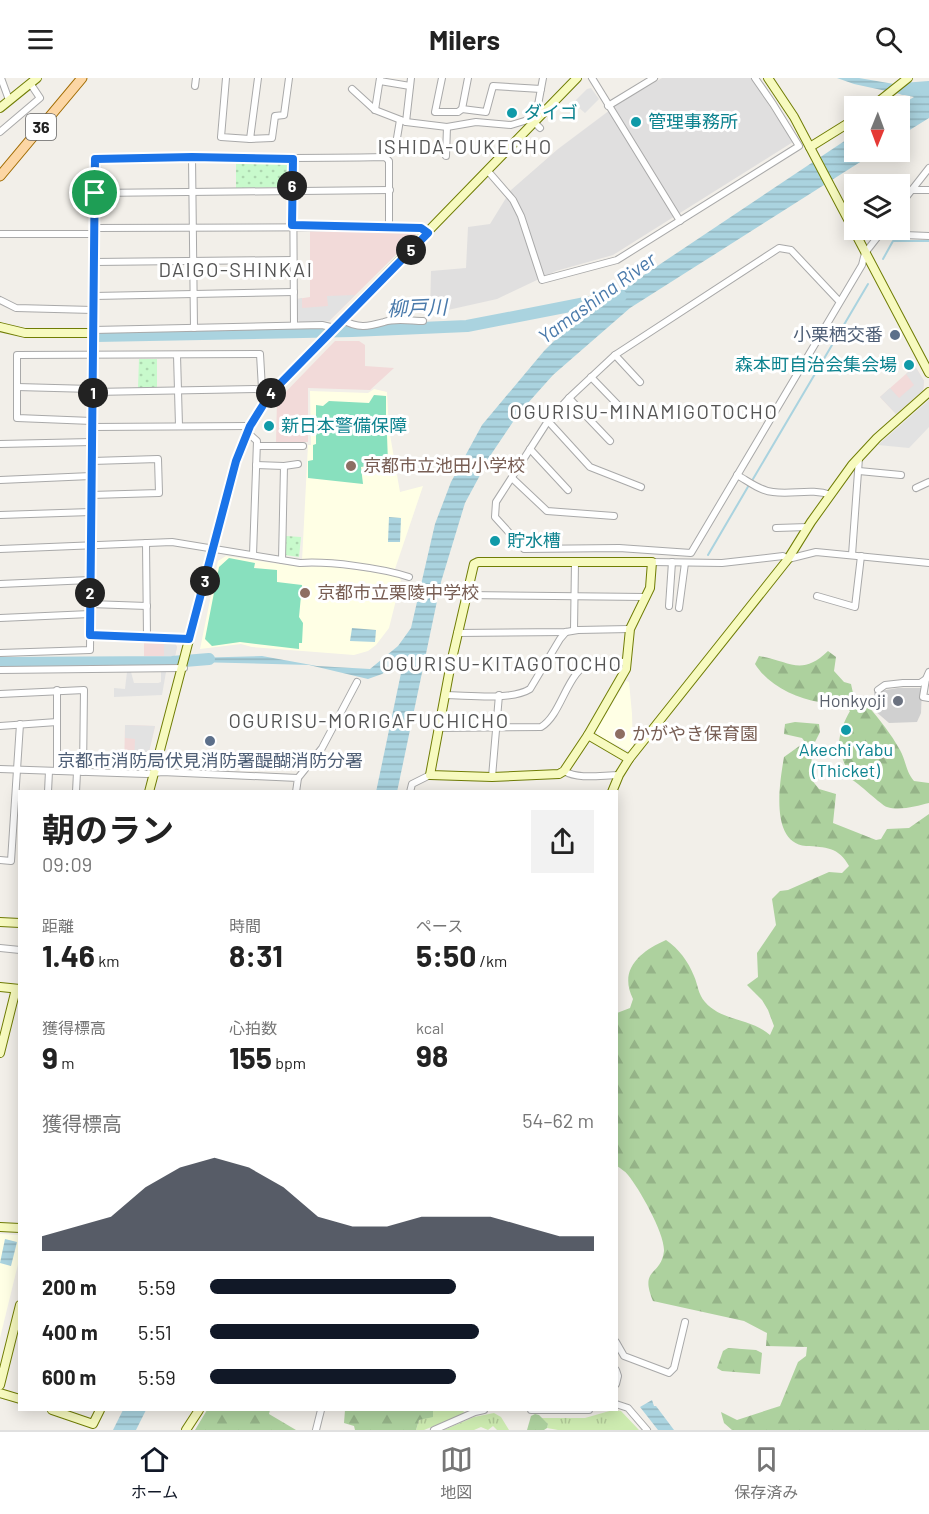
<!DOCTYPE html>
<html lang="ja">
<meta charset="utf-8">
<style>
:root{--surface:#fff;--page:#f2f2f2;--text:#222;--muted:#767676;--line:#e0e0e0;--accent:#111827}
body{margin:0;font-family:Barlow,"Noto Sans JP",sans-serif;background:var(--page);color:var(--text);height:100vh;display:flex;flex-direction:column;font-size:22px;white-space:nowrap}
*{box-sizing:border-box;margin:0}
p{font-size:20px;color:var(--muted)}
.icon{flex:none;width:33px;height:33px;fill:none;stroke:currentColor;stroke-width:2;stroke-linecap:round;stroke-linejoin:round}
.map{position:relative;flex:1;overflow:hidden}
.drawer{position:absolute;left:18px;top:712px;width:600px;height:621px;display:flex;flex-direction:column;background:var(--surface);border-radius:0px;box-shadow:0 3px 15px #0003}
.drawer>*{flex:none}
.needle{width:39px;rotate:181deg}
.controls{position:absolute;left:844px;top:18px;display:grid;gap:12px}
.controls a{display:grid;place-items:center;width:66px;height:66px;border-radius:0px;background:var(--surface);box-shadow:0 3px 15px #0003;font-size:30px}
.pin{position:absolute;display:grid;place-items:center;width:51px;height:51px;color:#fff;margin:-26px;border:3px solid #fff;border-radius:50%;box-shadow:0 2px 6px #0007}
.km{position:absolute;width:30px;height:30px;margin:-15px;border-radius:50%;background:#222;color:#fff;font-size:16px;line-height:30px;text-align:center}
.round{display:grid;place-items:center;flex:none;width:63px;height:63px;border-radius:0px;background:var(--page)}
.overview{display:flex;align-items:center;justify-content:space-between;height:102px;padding:0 24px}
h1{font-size:33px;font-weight:700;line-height:45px}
.stats{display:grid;grid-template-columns:repeat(3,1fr);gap:9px;height:102px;padding:6px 24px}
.stats div{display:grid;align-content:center}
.stats b{font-size:30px;font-weight:700}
.stats small{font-size:16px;font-weight:400}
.stats p{font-size:16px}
.chart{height:168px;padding:12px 24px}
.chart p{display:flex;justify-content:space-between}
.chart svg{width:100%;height:108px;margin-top:6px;fill:var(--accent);opacity:.7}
ul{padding:0 24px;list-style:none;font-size:20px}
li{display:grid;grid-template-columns:96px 72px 1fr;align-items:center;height:45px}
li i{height:15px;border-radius:8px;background:var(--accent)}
header{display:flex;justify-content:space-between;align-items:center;height:78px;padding:0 24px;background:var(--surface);font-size:27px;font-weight:700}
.dock{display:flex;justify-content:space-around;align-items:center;height:84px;border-top:2px solid var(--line);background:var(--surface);font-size:16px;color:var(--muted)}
.dock a{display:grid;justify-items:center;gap:3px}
.dock .on{color:var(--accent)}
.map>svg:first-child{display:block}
</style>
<header><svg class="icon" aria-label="menu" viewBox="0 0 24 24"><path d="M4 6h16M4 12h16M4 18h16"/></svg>Milers<svg class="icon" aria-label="search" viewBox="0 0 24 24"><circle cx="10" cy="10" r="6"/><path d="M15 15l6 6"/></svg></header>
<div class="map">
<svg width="929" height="1352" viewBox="0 0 929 1352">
<defs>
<pattern id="grass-tufts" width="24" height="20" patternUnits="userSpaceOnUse" patternTransform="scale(1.5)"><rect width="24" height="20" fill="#cdebb0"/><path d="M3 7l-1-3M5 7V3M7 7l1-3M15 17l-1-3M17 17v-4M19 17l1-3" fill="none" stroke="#b0c997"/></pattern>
<pattern id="forest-firs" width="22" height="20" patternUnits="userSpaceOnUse" patternTransform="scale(1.5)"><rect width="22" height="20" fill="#add19e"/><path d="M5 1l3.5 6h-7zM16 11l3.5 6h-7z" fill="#95b388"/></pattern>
<pattern id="park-dots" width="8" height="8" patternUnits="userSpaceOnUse" patternTransform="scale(1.5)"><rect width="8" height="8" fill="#c8facc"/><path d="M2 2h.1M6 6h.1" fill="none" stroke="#acd6af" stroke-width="1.8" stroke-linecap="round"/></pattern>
<pattern id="water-rules" width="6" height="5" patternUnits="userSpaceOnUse" patternTransform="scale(1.5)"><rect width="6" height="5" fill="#aad3df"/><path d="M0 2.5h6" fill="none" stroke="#92b5bf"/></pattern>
</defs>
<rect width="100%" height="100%" fill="#f2efe9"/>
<polygon fill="#e0dfdf" points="662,0 751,0 793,64 613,177 556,193 497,221 430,236 431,193 466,190 468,149 490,146 511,112 558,71 618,26"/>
<g fill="#f2dad9">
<polygon points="310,151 415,154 416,157 329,243 297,241 297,221 310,219"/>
<polygon points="335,263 359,263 365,267 365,288 394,290 370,312 308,310 308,364 276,364 277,323"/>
<polygon points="915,288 924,303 923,313 896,336 880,319"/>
<polygon points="144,562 174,563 177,569 175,578 144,578"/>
<polygon points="125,647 155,648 145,691 124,691"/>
</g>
<g fill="#ffffe5">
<polygon points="374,311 387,314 389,351 400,414 423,408 395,491 327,481 302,483 308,367 311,367 310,313 368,315"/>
<polygon points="226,478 300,489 330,488 398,498 401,502 389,550 376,567 368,573 354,577 252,569 241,566 200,571 218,483"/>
<polygon points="626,603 629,604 632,636 633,669 630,674 597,657 596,652"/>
<polygon points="0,1156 20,1157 19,1182 0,1260"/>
</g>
<polygon fill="#d0d0d0" points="898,610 922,610 921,635 917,644 889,645 874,632 874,614"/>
<g fill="url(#grass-tufts)">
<polygon points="433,1332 461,1332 466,1335 424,1352 416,1352 419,1342 433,1338"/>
<polygon points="613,1332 621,1333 639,1352 558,1352 547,1350 548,1346 541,1340 585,1340"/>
<polygon points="494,1335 501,1339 509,1352 497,1352 493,1348 488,1352 481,1349 474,1352 444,1352 474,1339"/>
</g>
<g fill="url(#forest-firs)">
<path d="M828 573 836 579 834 593 844 604 851 606 853 615V626L856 629 868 628C880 642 891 656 900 672 906 683 906 694 914 703L929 705V725C917 728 900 733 887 729 881 727 859 705 849 700 848 693 840 675 839 671 838 658 844 643 850 633 839 623 833 627 819 624 795 620 768 607 755 586L759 578C790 583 801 599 828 573Z"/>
<path d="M795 644 819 646 820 654 812 670 811 701 819 711 836 716 833 745 876 762 881 761 887 751 909 750 929 736V1352H732L724 1345 721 1334 737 1342 780 1328 798 1284 806 1278 807 1269 766 1268 767 1255 744 1243 653 1223C639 1189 661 1199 664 1173 665 1156 639 1110 628 1097 625 1093 621 1091 617 1088V935L630 930 633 921C618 891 641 873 666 862 679 871 688 883 694 898 698 907 698 916 705 924 721 943 751 940 770 957L774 948 768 932 762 922 747 907 758 899 757 875 776 847 772 821 780 813 788 812 829 794 842 795 849 788C839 769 825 769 806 768 769 765 780 703 784 679L805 664 802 660 784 656 785 646Z"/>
<polygon points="728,1270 756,1272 762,1275 760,1296 722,1293 717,1290 723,1273"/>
<polygon points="207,1332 270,1332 269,1336 296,1352 195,1352"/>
<polygon points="345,1332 433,1332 433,1339 419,1342 416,1352 355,1352 354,1348 344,1345"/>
<polygon points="535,1336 539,1337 548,1346 547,1350 544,1352 527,1352 531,1338"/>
</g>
<g fill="url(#park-dots)">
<polygon points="236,82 286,83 289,87 289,107 286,109 236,110"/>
<polygon points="139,281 157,281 157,310 138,310"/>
<polygon points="286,458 301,459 299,479 285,477"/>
</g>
<g fill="#88e0be">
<polygon points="374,317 386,318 386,346 376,346 376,357 387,357 388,385 361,389 363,406 308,400 308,383 313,382 313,367 316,366 316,327 323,328 329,323 369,325"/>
<polygon points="229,480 255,485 254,490 277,492 277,504 302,507 299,539 303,545 302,565 299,565 299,571 240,564 212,568 205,561 219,489"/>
</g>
<g fill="#e2e2e2">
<polygon points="591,10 599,21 585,35 578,29 569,29 587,11"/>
<polygon points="355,217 329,243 301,245 297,241 297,221 302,220 302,230 328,228 327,218"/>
<polygon points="915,288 924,303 923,313 896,336 880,319 890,310 899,320 914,307 906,296"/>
<polygon points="929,322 929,349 909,370 878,367"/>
<polygon points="164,562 174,563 177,569 175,578 164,578"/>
<polygon points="127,594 131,594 134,605 158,605 161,604 161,594 166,594 162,617 114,619 114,610 125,611"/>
<polygon points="125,647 155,648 145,691 124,691 124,686 134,686 135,661 125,660"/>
</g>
<g fill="url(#water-rules)">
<polygon points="837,0 859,0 929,12 929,40 900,58 899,28 914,19 854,6"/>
<polygon points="855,56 855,74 876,74 630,230 553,297 519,335 492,375 465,425 441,504 397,714 376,714 404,581 382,596 368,601 309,587 194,584 5,585 262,578 317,588 370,591 398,568 411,550 435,446 451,404 482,347 544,273 572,245"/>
<polygon points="389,439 401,440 400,464 388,464"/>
<polygon points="352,550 376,552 375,564 350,563"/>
<polygon points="5,1161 17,1164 11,1188 0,1185"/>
<polygon points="652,1322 654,1328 656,1328 674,1352 658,1352 640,1329"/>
<polygon points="123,1332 146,1332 136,1352 113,1352"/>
</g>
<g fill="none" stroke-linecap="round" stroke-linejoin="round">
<g stroke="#aad3df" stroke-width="2">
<polyline points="883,181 893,163 929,163"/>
<polyline points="753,401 868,206"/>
<polyline points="708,477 749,407"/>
</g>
<g stroke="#aad3df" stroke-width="12">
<polyline points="903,11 929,9"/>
<polyline points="96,258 352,253 467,248 621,218"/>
<polyline points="0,585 172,584 209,581"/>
</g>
<g stroke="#a9a9a9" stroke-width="8">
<g id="street">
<polyline points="1,0 9,22"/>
<polyline points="226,0 221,59 250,61"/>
<polyline points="258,0 250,61 272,60 275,38 284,37 289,0"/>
<polyline points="442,0 435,34 458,34 462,31 468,0"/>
<polyline points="592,0 680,143"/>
<polyline points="380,3 410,8"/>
<polyline points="195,8 196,0"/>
<polyline points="352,11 375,32 406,44 447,49 476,44 511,47 531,41 540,50"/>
<polyline points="608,28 654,0"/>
<polyline points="462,31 486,34 493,8 541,11"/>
<polyline points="375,32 380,0"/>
<polyline points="535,43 543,0"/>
<polyline points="406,44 411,0"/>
<polyline points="0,54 40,20 30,5"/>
<polyline points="395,72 400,42"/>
<polyline points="446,78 447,49"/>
<polyline points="192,79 194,250"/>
<polyline points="293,81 294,247"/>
<polyline points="487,92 513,122 521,138 542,202 617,182 799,68 773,26 755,0"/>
<polyline points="912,112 929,112"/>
<polyline points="95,115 390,112"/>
<polyline points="900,127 929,90"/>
<polyline points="94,150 389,149 421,150 428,155"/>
<polyline points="0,156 94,156"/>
<polyline points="880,156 929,158"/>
<polyline points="94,184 293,182"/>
<polyline points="94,218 294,214"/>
<polyline points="0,222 16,230 93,232"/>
<polyline points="839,223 791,172 779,170 615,277 569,320 548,343 496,424 495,439 524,471 619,470 691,475 862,187 865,175 883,152"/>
<path d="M343 242C358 251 369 248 384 244 395 240 412 243 423 243"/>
<polyline points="93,252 322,247 335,250"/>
<polyline points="177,277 179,348"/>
<polyline points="615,277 640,304"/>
<polyline points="591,299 620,329"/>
<polyline points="17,309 92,311"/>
<polyline points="93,314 262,311"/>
<polyline points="569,320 610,363"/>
<polyline points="92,343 17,340 17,277 260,276 262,311 270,316"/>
<polyline points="548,343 590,389 641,409"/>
<polyline points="92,349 250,348"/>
<polyline points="247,354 257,363 253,477"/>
<polyline points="0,366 92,364"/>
<polyline points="257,368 303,368"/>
<polyline points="530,371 568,412"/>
<polyline points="256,387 284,388 282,482"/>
<polyline points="284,388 298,386"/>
<polyline points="859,393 901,397"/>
<path d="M737 397C748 403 760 413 773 414 793 417 811 410 831 417"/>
<polyline points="512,400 547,433 614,438"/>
<polyline points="0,402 91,398"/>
<polyline points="916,410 929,404"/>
<polyline points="91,417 159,415 158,381 92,383"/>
<polyline points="0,437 91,434"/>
<polyline points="776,450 808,449"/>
<polyline points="146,465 147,559"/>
<path d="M0 471 172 464 300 485C329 483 382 490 409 499"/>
<polyline points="852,477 859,380"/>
<polyline points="652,484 722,485 783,478 788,481 816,474 929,485"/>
<polyline points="0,506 90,502"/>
<polyline points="467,517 645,519"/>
<polyline points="817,518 855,529 861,478"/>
<polyline points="90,526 147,528"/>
<polyline points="669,528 672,484"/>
<polyline points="679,530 685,485"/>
<polyline points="0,540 90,536"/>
<polyline points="574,552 575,484"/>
<polyline points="457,555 566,554 578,552 630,551"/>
<polyline points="90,557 189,561"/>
<path d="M0 575 90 572 95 81C192 79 288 81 385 79L389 83V149"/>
<polyline points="0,592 184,590"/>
<polyline points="926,601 923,619 929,620"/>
<polyline points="878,612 885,607 903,605 920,605 926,601 929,594"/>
<polyline points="0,616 84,612 83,694"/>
<path d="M445 617C468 617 511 623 530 611L560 561 566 554"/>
<polyline points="0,648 57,644"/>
<path d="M438 650 541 649C563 636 567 589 594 584 604 582 617 584 627 584"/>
<polyline points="0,691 147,696 162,694 298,700 296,714"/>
<polyline points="57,693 57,612"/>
<path d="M564 693C579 702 602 697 619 697"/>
<polyline points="492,699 499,617"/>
<polyline points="298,700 322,670 357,604"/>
<polyline points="48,714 49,693"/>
<polyline points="76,714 77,694"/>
<polyline points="410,714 412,706 430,697"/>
<polyline points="0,782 11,783 20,646"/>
<polyline points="0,870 20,872"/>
<polyline points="616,1264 624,1278 669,1295 674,1290 685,1244"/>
<polyline points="616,1292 618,1298 616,1306"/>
<polyline points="616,1326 628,1330 647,1352"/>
<polyline points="531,1332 589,1332"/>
<polyline points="316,1352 321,1332"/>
<polyline points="434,1352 475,1334 484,1332"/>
</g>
</g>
<g stroke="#707d05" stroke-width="10">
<g id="secondary">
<polyline points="768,0 794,39 929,295"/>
<polyline points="873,28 908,0"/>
<polyline points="0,30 37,0"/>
<polyline points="810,69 855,41"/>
<polyline points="0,249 25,255 93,255"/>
<polygon points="478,484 652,484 650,510 630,551 626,591 588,657 564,693 559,696 492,699 430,697 451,585 474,486"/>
<polyline points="588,657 629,681"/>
<polyline points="149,714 236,383 250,348 270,316 577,0"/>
<polyline points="612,714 619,697 629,681 788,481 811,444 852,387 877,360 929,314"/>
<polyline points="0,844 20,845"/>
<polyline points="0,909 20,911"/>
<polyline points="0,975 16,911"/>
<polyline points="0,1149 20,1150"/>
<polyline points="0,1307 20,1227"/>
<polyline points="0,1315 20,1321"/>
<polyline points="52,1332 93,1346 100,1332"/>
<polyline points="186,1352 199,1332"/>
</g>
</g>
<g stroke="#a06b00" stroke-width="11">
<polyline id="primary" points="0,98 82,0"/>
</g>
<use href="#street" stroke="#fff" stroke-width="6"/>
<use href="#secondary" stroke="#f7fabf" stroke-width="8"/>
<use href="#primary" stroke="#fcd6a4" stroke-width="9"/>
</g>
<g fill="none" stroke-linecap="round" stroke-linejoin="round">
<g stroke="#fff" stroke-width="12">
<polygon id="route" points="192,79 293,81 292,147 421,150 428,155 270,316 250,348 236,383 189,561 90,557 95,81"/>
</g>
<use href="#route" stroke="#1a73e8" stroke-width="8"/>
</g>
<g fill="#0f9aa8" stroke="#fff" stroke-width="2">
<circle cx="512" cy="35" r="6"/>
<circle cx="636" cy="44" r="6"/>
<circle cx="909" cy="287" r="6"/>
<circle cx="269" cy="348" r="6"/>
<circle cx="495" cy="463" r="6"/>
<circle cx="846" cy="652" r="6"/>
</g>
<g fill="#5c6f8a" stroke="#fff" stroke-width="2">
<circle cx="895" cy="257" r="6"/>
<circle cx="210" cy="663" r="6"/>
</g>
<g fill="#8d6e63" stroke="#fff" stroke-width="2">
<circle cx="351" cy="388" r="6"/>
<circle cx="305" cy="515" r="6"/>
<circle cx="620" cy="656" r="6"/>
</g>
<circle fill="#6b7280" stroke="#fff" stroke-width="2" cx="898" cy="623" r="6"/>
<g text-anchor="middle" stroke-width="6" stroke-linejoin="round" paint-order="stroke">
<rect fill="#fff" stroke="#646464" stroke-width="1.5" x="26" y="36" width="30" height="26" rx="4.5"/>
<g font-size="16" font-weight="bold" fill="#222">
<text x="41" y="55">36</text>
</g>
<g font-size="18" fill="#0d838f" stroke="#fff" text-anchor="start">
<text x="524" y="41">ダイゴ</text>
<text x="648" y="50">管理事務所</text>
<text x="897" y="293" text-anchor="end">森本町自治会集会場</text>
<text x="281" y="354">新日本警備保障</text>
<text x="507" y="469">貯水槽</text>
<text x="846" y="678" text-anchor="middle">Akechi Yabu<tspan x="846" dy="21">(Thicket)</tspan></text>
</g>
<g font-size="18" fill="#4e5e75" stroke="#fff" text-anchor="end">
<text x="883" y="263">小栗栖交番</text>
<text x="210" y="689" text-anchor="middle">京都市消防局伏見消防署醍醐消防分署</text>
</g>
<g font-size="18" fill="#785e54" stroke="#fff" text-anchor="start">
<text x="363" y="394">京都市立池田小学校</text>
<text x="317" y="521">京都市立栗陵中学校</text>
<text x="632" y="662">かがやき保育園</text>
</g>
<g font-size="18" fill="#5b616d" stroke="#fff" text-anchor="end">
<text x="886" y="629">Honkyoji</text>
</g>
<g font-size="20" letter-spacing="1.5" fill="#555" stroke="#fff">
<text x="465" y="76">ISHIDA-OUKECHO</text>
<text x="236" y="199">DAIGO-SHINKAI</text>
<text x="644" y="341">OGURISU-MINAMIGOTOCHO</text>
<text x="502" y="593">OGURISU-KITAGOTOCHO</text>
<text x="369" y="650">OGURISU-MORIGAFUCHICHO</text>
</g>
<g font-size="20" font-style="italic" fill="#4a7aab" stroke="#fff">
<text transform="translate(597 220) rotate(-36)" y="7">Yamashina River</text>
<text transform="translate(417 230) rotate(-2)" y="7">柳戸川</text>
</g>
</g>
</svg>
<div class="controls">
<a><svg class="needle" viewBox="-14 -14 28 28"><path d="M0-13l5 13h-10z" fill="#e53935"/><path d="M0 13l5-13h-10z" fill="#767676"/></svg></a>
<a><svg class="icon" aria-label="layers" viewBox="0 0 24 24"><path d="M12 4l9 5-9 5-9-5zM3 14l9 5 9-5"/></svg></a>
</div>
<div class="pin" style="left:95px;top:115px;background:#1e9e55"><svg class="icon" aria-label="arrive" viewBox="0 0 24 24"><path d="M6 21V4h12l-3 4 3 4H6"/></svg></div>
<b class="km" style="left:93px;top:315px">1</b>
<b class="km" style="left:90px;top:515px">2</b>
<b class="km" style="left:205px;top:503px">3</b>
<b class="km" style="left:271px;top:315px">4</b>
<b class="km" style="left:411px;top:172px">5</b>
<b class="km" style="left:292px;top:108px">6</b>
<section class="drawer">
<div class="overview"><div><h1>朝のラン</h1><p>09:09</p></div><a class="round"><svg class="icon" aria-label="share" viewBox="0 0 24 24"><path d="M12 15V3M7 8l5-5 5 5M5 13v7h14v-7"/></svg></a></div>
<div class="stats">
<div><p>距離</p><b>1.46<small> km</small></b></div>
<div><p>時間</p><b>8:31</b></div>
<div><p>ペース</p><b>5:50<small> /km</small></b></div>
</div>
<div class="stats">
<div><p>獲得標高</p><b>9<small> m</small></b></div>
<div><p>心拍数</p><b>155<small> bpm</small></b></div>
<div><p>kcal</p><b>98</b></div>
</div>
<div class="chart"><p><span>獲得標高</span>54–62 m</p>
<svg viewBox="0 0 160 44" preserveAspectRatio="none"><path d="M0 44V38L10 34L20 30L30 18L40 10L50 6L60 10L70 18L80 30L90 34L100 34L110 30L120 30L130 30L140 34L150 38L160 38V44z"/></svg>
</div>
<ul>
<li><b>200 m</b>5:59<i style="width:64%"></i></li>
<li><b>400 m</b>5:51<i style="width:70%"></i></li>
<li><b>600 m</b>5:59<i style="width:64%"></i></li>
</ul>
</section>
</div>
<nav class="dock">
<a class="on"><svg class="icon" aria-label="home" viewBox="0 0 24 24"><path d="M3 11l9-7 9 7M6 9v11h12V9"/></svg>ホーム</a>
<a><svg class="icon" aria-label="map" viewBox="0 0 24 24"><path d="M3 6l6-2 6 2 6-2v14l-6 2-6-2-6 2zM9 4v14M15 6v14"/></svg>地図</a>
<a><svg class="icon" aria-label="saved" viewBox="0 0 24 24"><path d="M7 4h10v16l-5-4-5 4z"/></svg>保存済み</a>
</nav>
